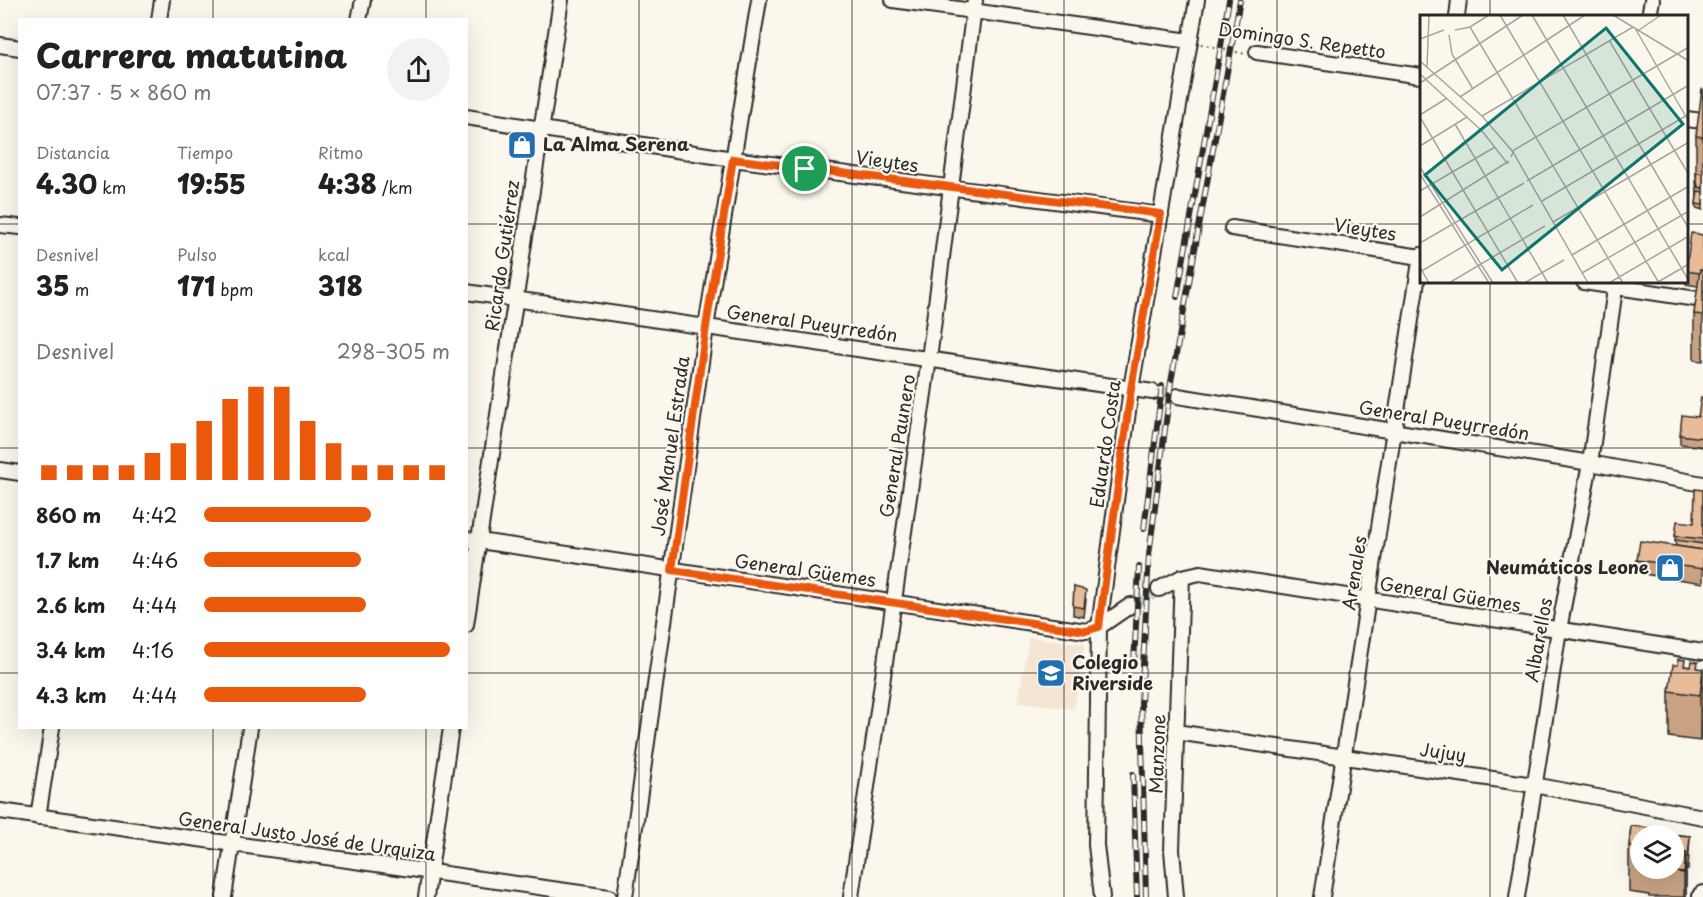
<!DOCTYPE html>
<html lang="es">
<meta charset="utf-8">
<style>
:root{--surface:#fff;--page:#f2f2f2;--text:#202124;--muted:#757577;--accent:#ea580c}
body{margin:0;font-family:"Playpen Sans",sans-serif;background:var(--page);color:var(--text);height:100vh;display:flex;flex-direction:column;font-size:22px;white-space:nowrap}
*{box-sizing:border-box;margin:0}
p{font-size:20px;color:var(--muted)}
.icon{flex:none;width:33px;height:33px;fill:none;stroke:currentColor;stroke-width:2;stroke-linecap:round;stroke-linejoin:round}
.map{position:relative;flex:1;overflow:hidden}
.drawer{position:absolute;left:18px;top:18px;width:450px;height:711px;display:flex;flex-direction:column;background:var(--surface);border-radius:0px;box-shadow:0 6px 24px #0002}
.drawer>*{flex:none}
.tools{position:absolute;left:1630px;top:825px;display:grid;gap:12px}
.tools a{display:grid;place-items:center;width:54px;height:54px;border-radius:50%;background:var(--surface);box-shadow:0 6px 24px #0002;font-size:30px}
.pin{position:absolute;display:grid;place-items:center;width:51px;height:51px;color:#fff;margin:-26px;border:3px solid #fff;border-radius:50%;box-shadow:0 2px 6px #0007}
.round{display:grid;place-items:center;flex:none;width:63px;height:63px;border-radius:32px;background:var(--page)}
.overview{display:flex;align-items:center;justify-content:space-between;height:102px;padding:0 18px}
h1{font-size:33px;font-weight:800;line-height:45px}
.figures{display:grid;grid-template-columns:repeat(3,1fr);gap:9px;height:102px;padding:6px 18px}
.figures div{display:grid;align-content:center}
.figures b{font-size:26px;font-weight:800}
.figures small{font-size:16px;font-weight:400}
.figures p{font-size:16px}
.chart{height:168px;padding:12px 18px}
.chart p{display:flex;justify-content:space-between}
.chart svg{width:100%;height:108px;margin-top:6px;stroke:var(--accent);stroke-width:6}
ul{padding:0 18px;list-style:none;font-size:20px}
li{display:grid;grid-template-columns:96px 72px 1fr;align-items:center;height:45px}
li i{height:15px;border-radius:8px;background:var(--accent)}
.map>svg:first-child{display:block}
</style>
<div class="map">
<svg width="1703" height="897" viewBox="0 0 1703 897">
<rect width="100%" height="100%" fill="#fbf7ec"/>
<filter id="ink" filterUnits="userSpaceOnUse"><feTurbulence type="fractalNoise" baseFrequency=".0167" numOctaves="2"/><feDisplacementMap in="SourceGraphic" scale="12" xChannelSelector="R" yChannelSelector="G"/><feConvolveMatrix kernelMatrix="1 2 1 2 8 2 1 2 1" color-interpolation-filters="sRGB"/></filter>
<g filter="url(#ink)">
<polygon fill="#f5e5d3" points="1029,637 1085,644 1074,709 1018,702"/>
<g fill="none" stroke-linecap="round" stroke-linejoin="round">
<g stroke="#d1cec5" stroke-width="14" stroke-dasharray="14 7" stroke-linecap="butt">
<polyline points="1153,392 1178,396"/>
<polyline points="1131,605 1159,589"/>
</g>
<g stroke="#2b2b2b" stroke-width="18">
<g id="street">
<polyline points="893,0 1190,41"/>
<polyline points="1457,16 1459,0"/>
<polyline points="1649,16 1652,0"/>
<polyline points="159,20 162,0"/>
<polyline points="359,20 363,0"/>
<polyline points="0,45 20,48"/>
<polyline points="1257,52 1421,76"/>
<polyline points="466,117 733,159 1161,215"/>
<polyline points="1686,119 1703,121"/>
<polyline points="0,225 20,227"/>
<polyline points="1232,228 1421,257"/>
<polyline points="1584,282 1703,300"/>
<polyline points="466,292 1153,392"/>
<polyline points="1178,396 1590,463 1703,484"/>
<polyline points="0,470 20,473"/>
<polyline points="466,539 1086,631 1099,627 1131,605"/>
<polyline points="1159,589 1182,577 1200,573 1703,652"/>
<polyline points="466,625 561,0"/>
<polyline points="1176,732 1534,785 1703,817"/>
<polyline points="0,811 609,897"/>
<polyline points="38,817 52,728"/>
<polyline points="224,897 250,728"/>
<polyline points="426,897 451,728"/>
<polyline points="625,897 706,327 759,0"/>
<polyline points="851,897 929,359 975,0"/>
<polyline points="1102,897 1096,845 1099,627 1131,389 1197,0"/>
<polyline points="1176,897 1172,850 1182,577"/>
<polyline points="1322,897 1421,255"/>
<polyline points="1517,897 1559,630 1590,463 1616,282"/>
</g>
</g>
<g stroke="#2b2b2b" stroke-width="24">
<polyline id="secondary" points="1703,897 1703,896"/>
</g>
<polyline stroke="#2b2b2b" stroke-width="2" stroke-dasharray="1.5 4.5" stroke-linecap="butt" points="1201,44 1245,54"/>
<use href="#street" stroke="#fbf7ec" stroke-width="14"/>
<use href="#secondary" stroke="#fbf7ec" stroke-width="20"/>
<g stroke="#2b2b2b" stroke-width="6">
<g id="rail">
<polyline points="1177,297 1229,0"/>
<polyline points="1144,529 1162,386"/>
<polyline points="1134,663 1139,567"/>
<polyline points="1133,774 1137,897"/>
<polyline points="1146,897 1141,703 1149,555 1171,382 1240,0"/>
</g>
</g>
<use href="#rail" stroke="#fbf7ec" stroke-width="4" stroke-dasharray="11" stroke-linecap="butt"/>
</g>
<g fill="#c8a283" stroke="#2b2b2b" stroke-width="1.5" fill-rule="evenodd">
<polygon points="1703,89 1703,210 1696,208 1697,193 1696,182 1696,136"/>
<polygon points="1703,235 1703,361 1694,360 1694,314 1698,286 1686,284 1686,267"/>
<polygon points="1703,398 1703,447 1680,444 1680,435 1698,417"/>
<polygon points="1703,490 1703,583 1637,573 1637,560 1676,546 1675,536 1694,523"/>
<polygon points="1074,587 1086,599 1084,617 1073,615"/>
<polygon points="1678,665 1703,669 1700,741 1669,737 1669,691"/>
<path d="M1631 826 1667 830V834L1690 836 1688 870H1686V897H1649V895L1629 892V847ZM1641 836H1674V868H1641Z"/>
</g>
<g fill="#a2846a" stroke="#2b2b2b" stroke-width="1.5">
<polygon points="1703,670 1703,715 1700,741 1700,695"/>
<polygon points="1686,853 1686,897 1684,897 1684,873"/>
</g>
<g fill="#e8bc98" stroke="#2b2b2b" stroke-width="1.5">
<polygon points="1702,89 1703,89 1703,137 1696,136"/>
<polygon points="1696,173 1703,174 1703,188 1698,187"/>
<polygon points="1698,191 1703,192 1703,205 1696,204"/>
<polygon points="1691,233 1703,235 1703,271 1700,270 1699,273 1686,271"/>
<polygon points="1700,270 1703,271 1703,315 1694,314"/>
<polygon points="1701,397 1703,398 1703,438 1680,435 1682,415 1698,417"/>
<polygon points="1695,489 1703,490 1703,539 1675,536 1677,521 1694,523"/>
<polygon points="1675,540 1703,544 1703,550 1676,546"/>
<polygon points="1640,541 1703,550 1703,569 1637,560"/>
<polygon points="1074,587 1086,590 1084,608 1073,606"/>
<polygon points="1678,659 1685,660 1684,666 1691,667 1692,661 1698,662 1697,668 1703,669 1700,695 1669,691 1673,665 1678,665"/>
<polygon points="1631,826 1667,830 1666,836 1641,836 1641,848 1629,847"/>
<polygon points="1667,834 1690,836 1688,857 1686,857 1686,853 1674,852 1674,836 1667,836"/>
<polygon points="1674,852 1686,853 1684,873 1649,869 1649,868 1674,868"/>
</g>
</g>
<g fill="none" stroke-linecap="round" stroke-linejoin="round" filter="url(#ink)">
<g stroke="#fff" stroke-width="12">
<polygon id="route" points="733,159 1161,214 1131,389 1099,627 1086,631 672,570 706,327"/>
</g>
<use href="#route" stroke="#ea580c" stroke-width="8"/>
</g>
<path fill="none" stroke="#2b2b2b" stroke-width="1.5" stroke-opacity="0.55" d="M213 0V20M426 0V20M639 0V897M852 0V897M1064 0V897M1277 0V897M1490 0V16M0 224H20M466 224H1421M1686 224H1703M1490 282V897M0 448H20M466 448H1703M0 673H20M466 673H1703M213 728V897M426 728V897"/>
<defs>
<g id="shop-square" transform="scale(1.5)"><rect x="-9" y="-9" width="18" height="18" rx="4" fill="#1f6fb2" stroke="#fbf7ec"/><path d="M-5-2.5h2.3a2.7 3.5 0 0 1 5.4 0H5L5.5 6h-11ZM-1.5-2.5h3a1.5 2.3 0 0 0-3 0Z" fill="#fff"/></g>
<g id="school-square" transform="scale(1.5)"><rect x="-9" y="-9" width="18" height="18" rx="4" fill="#1f6fb2" stroke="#fbf7ec"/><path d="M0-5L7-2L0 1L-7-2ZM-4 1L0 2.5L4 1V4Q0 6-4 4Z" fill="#fff"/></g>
</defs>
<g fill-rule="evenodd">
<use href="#shop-square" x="522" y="145"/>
<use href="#shop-square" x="1670" y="568"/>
<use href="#school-square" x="1051" y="673"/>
</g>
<g text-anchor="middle" stroke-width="4.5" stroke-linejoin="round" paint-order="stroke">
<g font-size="18" fill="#2b2b2b" stroke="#fbf7ec">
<text transform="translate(1302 41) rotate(8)" y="6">Domingo S. Repetto</text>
<text transform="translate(887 162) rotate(8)" y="6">Vieytes</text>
<text transform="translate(1365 230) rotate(9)" y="6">Vieytes</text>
<text transform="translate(503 256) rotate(-82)" y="6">Ricardo Gutiérrez</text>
<text transform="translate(812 324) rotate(8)" y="6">General Pueyrredón</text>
<text transform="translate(1444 421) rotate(9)" y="6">General Pueyrredón</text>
<text transform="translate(1106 444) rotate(-82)" y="6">Eduardo Costa</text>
<text transform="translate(671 446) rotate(-82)" y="6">José Manuel Estrada</text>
<text transform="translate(898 446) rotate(-81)" y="6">General Paunero</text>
<text transform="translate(805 571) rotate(8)" y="6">General Güemes</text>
<text transform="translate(1355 573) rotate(-81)" y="6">Arenales</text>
<text transform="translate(1450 595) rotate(9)" y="6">General Güemes</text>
<text transform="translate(1539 640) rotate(-80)" y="6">Albarellos</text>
<text transform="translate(1443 753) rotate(8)" y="6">Jujuy</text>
<text transform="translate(1158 754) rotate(-88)" y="6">Manzone</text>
<text transform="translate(307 837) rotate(8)" y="6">General Justo José de Urquiza</text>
</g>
<g font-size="18" font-weight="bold" fill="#2b2b2b" stroke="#fbf7ec" text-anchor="start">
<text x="543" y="151">La Alma Serena</text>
<text x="1649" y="574" text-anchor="end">Neumáticos Leone</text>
<text x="1072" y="669">Colegio<tspan x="1072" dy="21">Riverside</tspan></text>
</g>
</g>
<g transform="translate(1420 15)">
<rect width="268" height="268" fill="#fbf7ec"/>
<path fill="none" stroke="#a8a59f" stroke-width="1.5" d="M80 0 239 268M112 0 269 266M143 0 269 214M193 0 269 46M50 12 203 268M215 13 269 107M35 15 50 12 69 0M219 15 241 0M29 20 32 39 53 74M0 24 24 15M189 25 269 160M0 46 62 101 93 137 168 268M7 52 9 0M0 59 62 116 88 149M0 68 103 0M40 82 165 0M0 100 27 83M62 101 213 12M0 102 98 268M35 109 128 268M0 131 47 102M91 142 94 135 269 32M0 152 73 268M0 159 69 268M107 166 269 70M0 176 75 132M122 186 269 99M0 202 89 146M133 207 269 127M0 228 104 168M152 240 269 171M0 252 9 268M0 257 113 190M162 258 269 196M238 267 269 249M29 268 125 211M104 268 144 245M189 268 269 221"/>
<path fill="#0f766e" fill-opacity="0.15" stroke="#0f766e" stroke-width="3" d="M186 13 263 109 82 255 5 160Z"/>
<rect width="268" height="268" fill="none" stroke="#2b2b2b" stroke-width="3"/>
</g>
</svg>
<div class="tools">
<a><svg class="icon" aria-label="layers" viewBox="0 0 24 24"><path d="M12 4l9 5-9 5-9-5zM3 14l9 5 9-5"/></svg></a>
</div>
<div class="pin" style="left:805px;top:169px;background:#1e9e55"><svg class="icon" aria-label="arrive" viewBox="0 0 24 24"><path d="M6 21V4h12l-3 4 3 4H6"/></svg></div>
<section class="drawer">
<div class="overview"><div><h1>Carrera matutina</h1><p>07:37 · 5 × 860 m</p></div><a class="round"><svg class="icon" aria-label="share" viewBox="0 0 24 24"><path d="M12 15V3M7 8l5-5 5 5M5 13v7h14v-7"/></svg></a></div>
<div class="figures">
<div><p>Distancia</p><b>4.30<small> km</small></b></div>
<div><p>Tiempo</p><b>19:55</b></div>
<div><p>Ritmo</p><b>4:38<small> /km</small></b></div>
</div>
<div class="figures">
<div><p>Desnivel</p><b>35<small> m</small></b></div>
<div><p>Pulso</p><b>171<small> bpm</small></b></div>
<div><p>kcal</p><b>318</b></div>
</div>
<div class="chart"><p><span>Desnivel</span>298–305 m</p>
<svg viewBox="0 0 160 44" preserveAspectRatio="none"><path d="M5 44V38M15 44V38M25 44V38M35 44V38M45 44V33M55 44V29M65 44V20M75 44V11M85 44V6M95 44V6M105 44V20M115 44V29M125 44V38M135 44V38M145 44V38M155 44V38"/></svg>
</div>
<ul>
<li><b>860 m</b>4:42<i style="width:68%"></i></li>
<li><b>1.7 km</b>4:46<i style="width:64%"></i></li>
<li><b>2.6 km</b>4:44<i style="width:66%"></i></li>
<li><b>3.4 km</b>4:16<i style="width:100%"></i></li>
<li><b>4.3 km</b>4:44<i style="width:66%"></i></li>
</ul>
</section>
</div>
